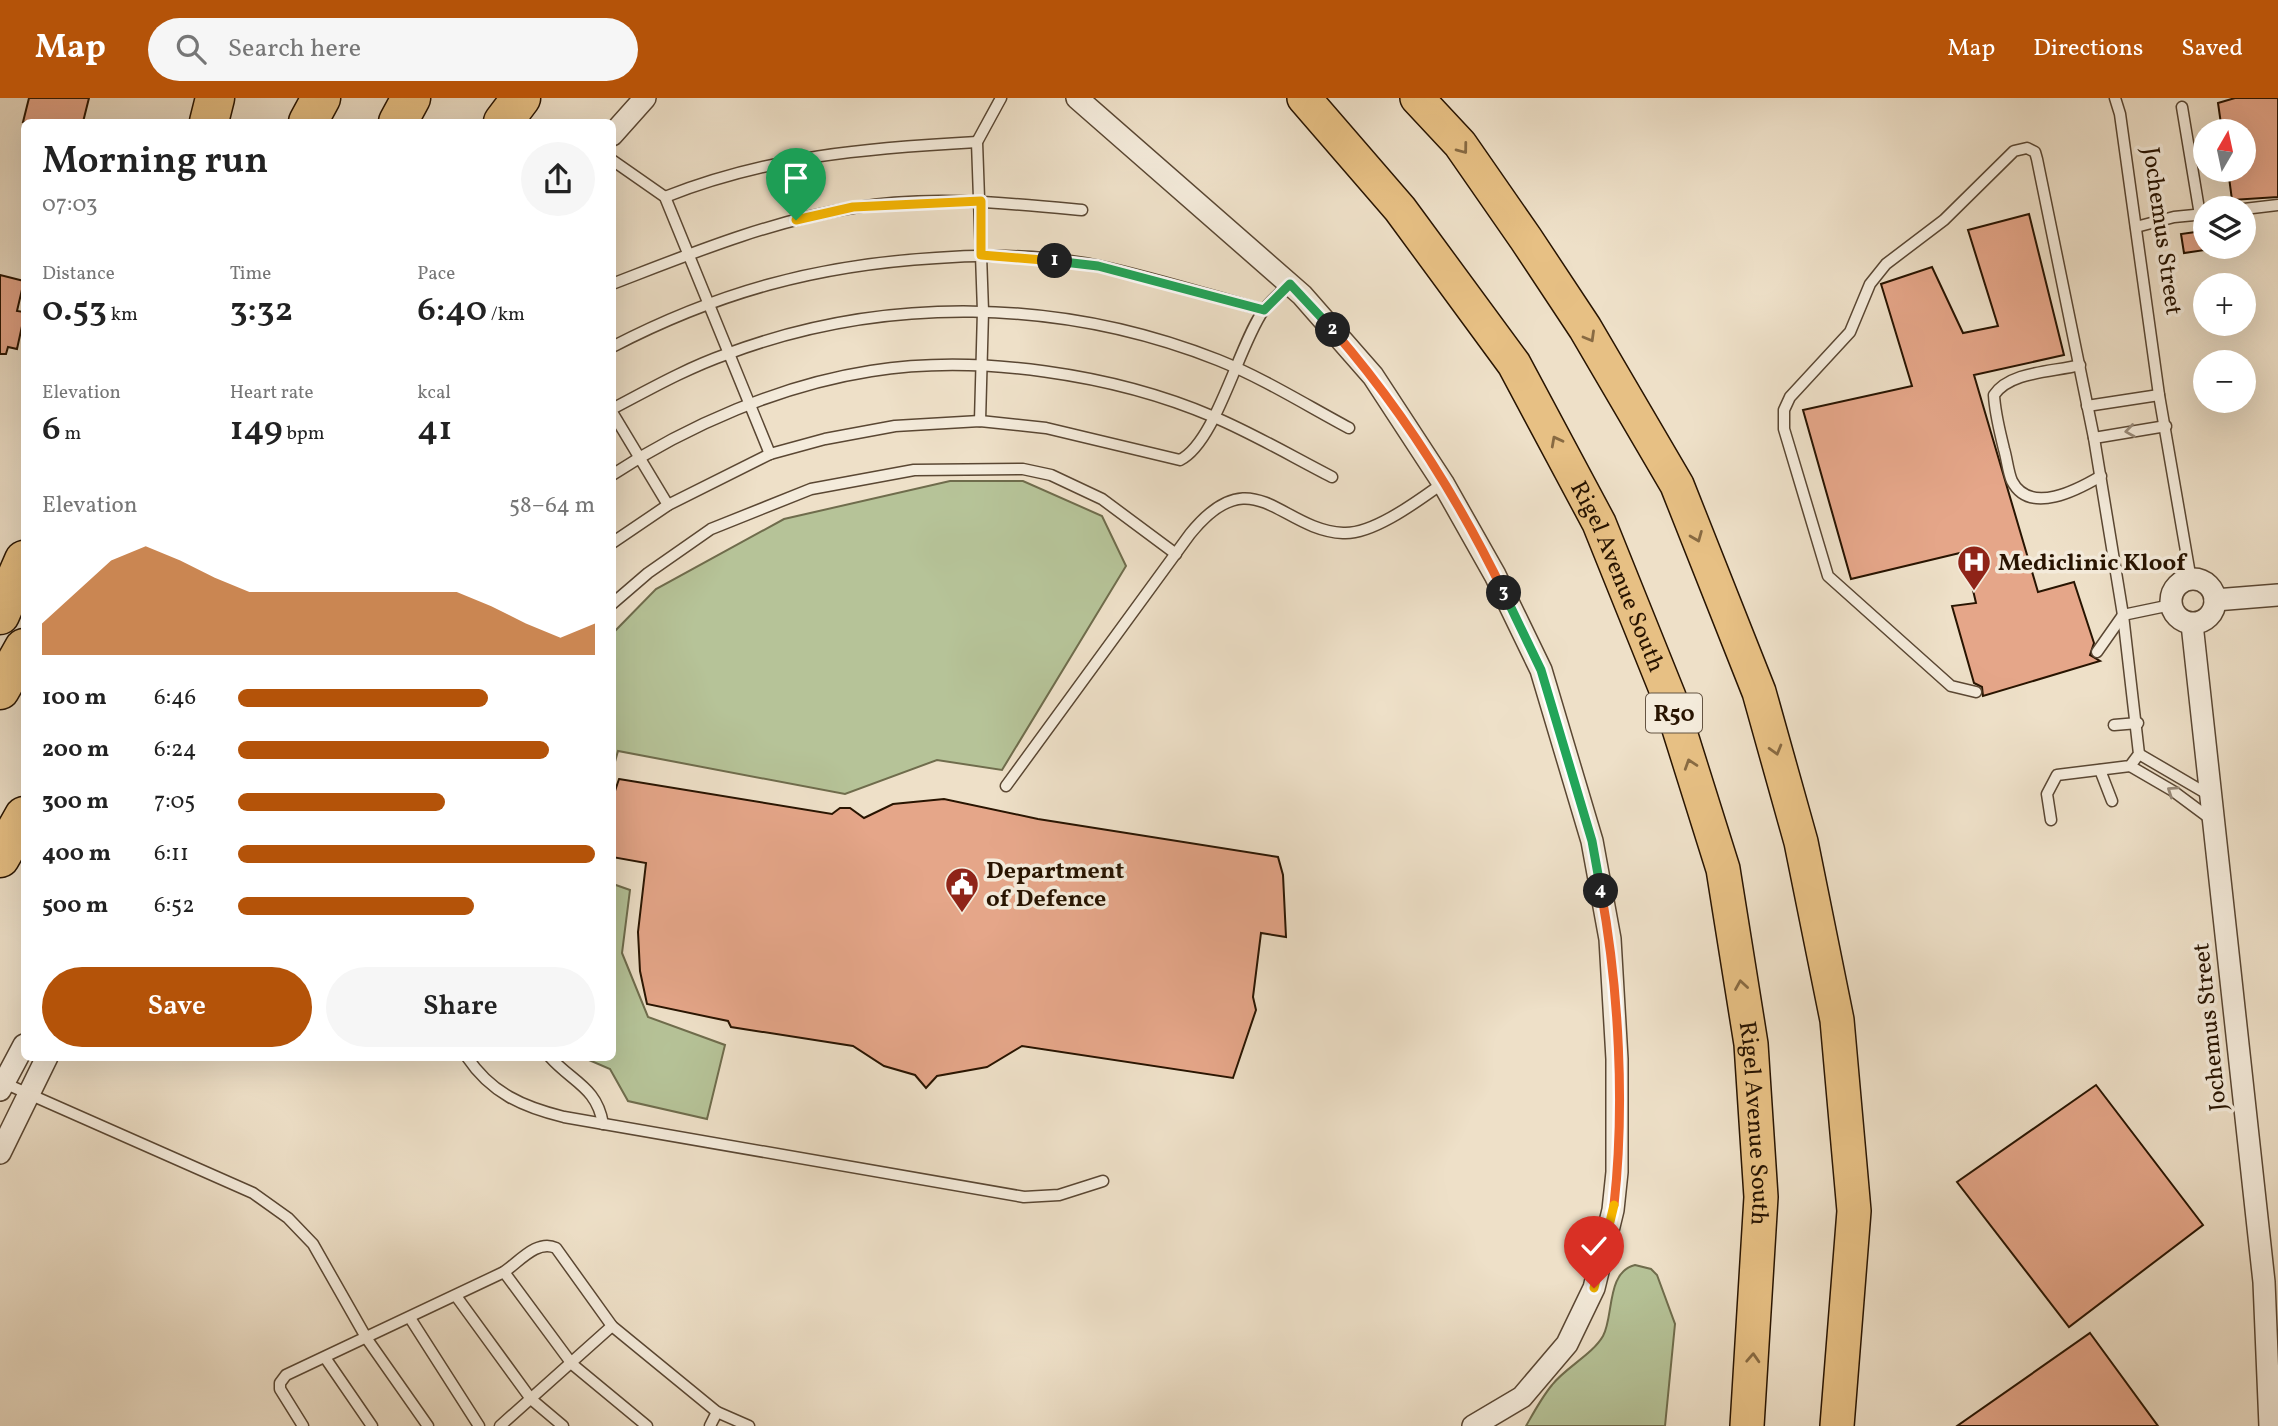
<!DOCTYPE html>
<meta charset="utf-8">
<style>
:root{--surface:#fff;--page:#f6f6f6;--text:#222;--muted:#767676;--accent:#b45309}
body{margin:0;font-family:Vollkorn,serif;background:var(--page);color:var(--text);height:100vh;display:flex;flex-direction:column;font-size:26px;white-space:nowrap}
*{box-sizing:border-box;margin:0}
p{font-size:23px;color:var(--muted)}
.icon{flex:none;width:38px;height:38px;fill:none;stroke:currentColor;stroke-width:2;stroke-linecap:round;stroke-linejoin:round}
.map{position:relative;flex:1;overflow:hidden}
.side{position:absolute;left:21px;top:21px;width:595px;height:942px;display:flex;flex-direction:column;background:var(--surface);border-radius:10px;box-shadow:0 7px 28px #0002}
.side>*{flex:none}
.needle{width:46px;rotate:9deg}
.tools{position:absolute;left:2193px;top:21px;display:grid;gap:14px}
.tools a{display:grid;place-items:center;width:63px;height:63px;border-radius:50%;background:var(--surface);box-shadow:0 7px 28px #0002;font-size:35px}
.pin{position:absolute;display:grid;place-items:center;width:60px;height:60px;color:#fff;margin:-72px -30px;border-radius:50% 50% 50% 0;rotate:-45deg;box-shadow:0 0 7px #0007}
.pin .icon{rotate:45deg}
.km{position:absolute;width:35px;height:35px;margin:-18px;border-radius:50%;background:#222;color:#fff;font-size:19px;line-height:35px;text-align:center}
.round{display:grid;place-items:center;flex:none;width:74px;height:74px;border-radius:37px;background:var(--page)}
.headline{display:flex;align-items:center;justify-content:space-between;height:119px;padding:0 21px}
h1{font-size:38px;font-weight:600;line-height:52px}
.stats{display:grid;grid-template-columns:repeat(3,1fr);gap:10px;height:119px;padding:7px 21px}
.stats div{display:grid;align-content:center}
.stats b{font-size:35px;font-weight:600}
.stats small{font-size:19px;font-weight:400}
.stats p{font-size:19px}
.chart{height:196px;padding:14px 21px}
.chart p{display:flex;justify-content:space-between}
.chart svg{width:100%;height:126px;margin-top:7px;fill:var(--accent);opacity:.7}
.cta{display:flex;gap:14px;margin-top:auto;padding:14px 21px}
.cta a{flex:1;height:80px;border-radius:42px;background:var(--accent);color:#fff;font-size:28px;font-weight:600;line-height:80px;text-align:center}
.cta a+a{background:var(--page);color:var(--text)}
ul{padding:0 21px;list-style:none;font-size:23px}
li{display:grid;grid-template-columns:112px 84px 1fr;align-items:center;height:52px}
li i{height:18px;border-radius:9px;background:var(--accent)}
header{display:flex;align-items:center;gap:42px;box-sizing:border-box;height:98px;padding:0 35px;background:var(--accent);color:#fff}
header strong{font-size:33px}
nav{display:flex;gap:38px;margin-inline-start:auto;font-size:24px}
.search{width:490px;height:63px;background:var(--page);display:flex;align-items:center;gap:18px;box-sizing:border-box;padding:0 24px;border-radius:38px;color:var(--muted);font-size:26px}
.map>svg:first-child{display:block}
</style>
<header>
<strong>Map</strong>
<div class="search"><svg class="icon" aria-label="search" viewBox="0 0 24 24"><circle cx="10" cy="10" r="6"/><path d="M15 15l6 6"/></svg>Search here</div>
<nav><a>Map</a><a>Directions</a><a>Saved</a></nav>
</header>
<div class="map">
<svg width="2278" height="1328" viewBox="0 0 2278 1328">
<rect width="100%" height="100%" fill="#eee0c8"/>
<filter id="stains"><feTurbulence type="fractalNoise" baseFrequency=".00286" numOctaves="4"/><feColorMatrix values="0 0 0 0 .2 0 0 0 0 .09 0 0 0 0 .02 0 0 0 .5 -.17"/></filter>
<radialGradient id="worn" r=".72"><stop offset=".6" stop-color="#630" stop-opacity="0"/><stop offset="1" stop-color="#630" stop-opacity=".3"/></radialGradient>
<g fill="#b6c398" stroke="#6f6c4c" stroke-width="2">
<polygon points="950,383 1023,383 1102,418 1126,468 1002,672 937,662 845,696 618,653 613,671 613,535 656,491 784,421"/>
<polygon points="613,786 630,792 622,855 648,919 725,947 707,1021 628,1003 610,971 582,959 612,959"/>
<path d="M1635 1167 1651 1171 1657 1177 1675 1226 1665 1328H1526C1534 1314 1542 1299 1552 1287 1566 1269 1592 1257 1603 1238 1614 1218 1606 1174 1635 1167Z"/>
</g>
<g fill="#e5a689" stroke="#281401" stroke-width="2">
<polygon points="29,0 89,0 83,24 23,24"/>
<polygon points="2235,0 2278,0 2278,99 2232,102 2228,72 2244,72 2244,33 2222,33 2218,5"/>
<polygon points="2029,116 2064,257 1974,277 2038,494 2074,484 2094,545 2090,557 2100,563 1983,598 1982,589 1974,585 1952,508 1976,505 1964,454 1851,481 1803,312 1912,288 1881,186 1932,169 1963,235 1998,228 1968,132"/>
<polygon points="2203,133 2205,152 2184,155 2181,136"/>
<polygon points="0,177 24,183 17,213 24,214 24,219 17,251 8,249 6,256 0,256"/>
<polygon points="619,681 832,716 840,710 850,710 864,720 893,706 944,701 1038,721 1278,759 1283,777 1286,839 1261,835 1253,899 1256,912 1233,980 1022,948 987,969 937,978 926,990 915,977 884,968 853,948 731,929 728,923 647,906 640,873 638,834 646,765 612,759 612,702"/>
<polygon points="2096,987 2203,1127 2069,1229 1957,1084"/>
<polygon points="2090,1235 2158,1328 1957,1328"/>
</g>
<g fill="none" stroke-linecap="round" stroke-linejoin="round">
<g stroke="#5a4733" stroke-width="13">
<g id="service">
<polyline points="2115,0 2120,16 2159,297 2191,482"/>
<polyline points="2182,9 2200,117"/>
<polyline points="612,62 665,99 770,356"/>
<path d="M665 99C768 58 867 50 977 44"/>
<polyline points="2244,111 2278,107"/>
<polyline points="2136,129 2174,119 2205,116"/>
<path d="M612 186C690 156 770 123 852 110 928 97 1006 105 1082 112"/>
<path d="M612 249C718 194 817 167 936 160 990 156 1046 157 1100 168 1155 180 1209 197 1263 212"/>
<path d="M2080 267C2054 274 2010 273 1994 297 1995 316 2000 334 2004 351 2007 361 2008 374 2012 383 2030 418 2079 391 2101 378"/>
<polyline points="2087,308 2159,297"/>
<path d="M612 311C650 291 687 270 727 256 885 197 1061 200 1218 262 1263 280 1306 307 1349 330"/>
<polyline points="612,314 668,407"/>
<polyline points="980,323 983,213 977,44 1001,0"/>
<polyline points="2094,340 2166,328"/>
<path d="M612 377C688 327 781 287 871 273 978 256 1114 276 1214 319 1254 336 1293 359 1332 379"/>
<path d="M612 445 668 407 770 356 825 341 895 328 980 323 1046 330 1180 362C1216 344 1238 249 1263 213 1270 203 1281 194 1290 186"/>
<polyline points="612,506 648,475 711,431 811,391 914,372 1023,371 1051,377 1102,401 1176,456"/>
<polyline points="2097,554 2123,517 2171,507"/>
<polyline points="1976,594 1951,588 1828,478 1784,331 1784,312 1790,299 1850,234 1870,186 1886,166 1944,122 2014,53 2027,50 2035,54 2037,61 2094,340 2123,517 2139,656 2130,668 2057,677 2047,696 2051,722"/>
<polyline points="2114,627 2138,625"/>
<polyline points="2139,656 2209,697"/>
<polyline points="2130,668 2173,693 2212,722"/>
<polyline points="2100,672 2112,703"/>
<path d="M1006 688 1190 436C1253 358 1280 432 1343 435 1373 437 1419 402 1443 385"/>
<path d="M467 959C491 995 523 1009 564 1019L1024 1099 1059 1097 1103 1083"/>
<path d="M550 959C572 984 597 989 603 1026"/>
<polyline points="4,985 253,1095 288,1120 313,1146 367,1241 428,1328"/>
<polyline points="504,1174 572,1266 647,1328"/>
<polyline points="456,1198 531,1301 563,1328"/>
<polyline points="410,1220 479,1328"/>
<polyline points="326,1261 372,1328"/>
<path d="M303 1328 280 1291V1285L286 1277 504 1174C519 1164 537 1141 556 1150L612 1228 717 1314 749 1328"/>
<polyline points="500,1328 612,1228"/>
<polyline points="710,1328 717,1314"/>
</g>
</g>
<g stroke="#5a4733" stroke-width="24">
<g id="minor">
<polyline points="1077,0 1302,197 1373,278 1443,385 1495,477 1541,572 1592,743 1610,841 1617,961 1617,1074 1613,1112 1594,1190 1567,1246 1522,1299 1473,1328"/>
<polyline points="612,37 645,0"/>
<circle cx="2193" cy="503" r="22"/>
<polyline points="2215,502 2278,497"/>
<polyline points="2192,526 2264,1184 2270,1328"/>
<polyline points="0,992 24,947"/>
<polyline points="0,1055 47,959"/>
</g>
</g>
<g stroke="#281401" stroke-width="36">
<g id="primary">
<path id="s1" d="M1304 0 1400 111 1514 266 1599 425 1669 599 1723 771 1751 946 1761 1099 1747 1328"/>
<polyline points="1417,0 1460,46 1526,141 1585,230 1677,387 1759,594 1801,744 1837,922 1854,1113 1837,1328"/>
</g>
</g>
<g stroke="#281401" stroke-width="41">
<g id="motorway">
<polyline points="209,24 215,0"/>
<polyline points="308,24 321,0"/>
<polyline points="398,24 411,0"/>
<polyline points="503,24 521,0"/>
<polyline points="0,517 24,462"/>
<polyline points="0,592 24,550"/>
<polyline points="0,760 24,718"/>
</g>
</g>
<use href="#service" stroke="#f4ebdb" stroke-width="10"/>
<use href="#minor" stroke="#f4ebdb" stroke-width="21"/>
<use href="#primary" stroke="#e7c084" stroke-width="33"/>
<use href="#motorway" stroke="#e7c084" stroke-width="38"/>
</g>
<defs><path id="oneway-chevron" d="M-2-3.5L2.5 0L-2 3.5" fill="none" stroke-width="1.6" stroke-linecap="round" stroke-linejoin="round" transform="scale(1.75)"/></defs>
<g stroke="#886a42">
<use href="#oneway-chevron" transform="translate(1463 51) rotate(53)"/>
<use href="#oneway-chevron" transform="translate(1590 239) rotate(60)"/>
<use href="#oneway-chevron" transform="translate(1556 343) rotate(-118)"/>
<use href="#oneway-chevron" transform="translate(1697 439) rotate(68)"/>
<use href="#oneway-chevron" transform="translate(1776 652) rotate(74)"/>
<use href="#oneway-chevron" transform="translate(1690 666) rotate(-108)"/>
<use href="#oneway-chevron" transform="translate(1741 887) rotate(-99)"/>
<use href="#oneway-chevron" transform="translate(1753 1260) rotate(-87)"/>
</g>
<g stroke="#988a79">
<use href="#oneway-chevron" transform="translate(2130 333) rotate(172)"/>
<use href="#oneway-chevron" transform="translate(2172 693) rotate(-146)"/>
</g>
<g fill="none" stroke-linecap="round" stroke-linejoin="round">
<g stroke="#fff" stroke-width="14">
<polyline id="split-1" points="796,122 853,109 981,103 981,157 1055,163"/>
</g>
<g stroke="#fff" stroke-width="14">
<polyline id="split-2" points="1055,163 1098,168 1264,212 1290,186 1333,232"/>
</g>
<g stroke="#fff" stroke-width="14">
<path id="split-3" d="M1333 232C1401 310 1459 402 1504 495"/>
</g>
<g stroke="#fff" stroke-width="14">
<polyline id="split-4" points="1504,495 1541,572 1592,743 1601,793"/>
</g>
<g stroke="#fff" stroke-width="14">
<path id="split-5" d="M1601 793C1619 891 1625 1008 1614 1107"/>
</g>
<g stroke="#fff" stroke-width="14">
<polyline id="split-6" points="1594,1190 1614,1107"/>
</g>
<use href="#split-1" stroke="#f5b400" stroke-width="9"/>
<use href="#split-2" stroke="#22a559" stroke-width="9"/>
<use href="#split-3" stroke="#f0652b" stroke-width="9"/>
<use href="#split-4" stroke="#22a559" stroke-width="9"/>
<use href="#split-5" stroke="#f0652b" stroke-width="9"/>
<use href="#split-6" stroke="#f5b400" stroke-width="9"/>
</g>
<defs>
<g id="hospital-pin" transform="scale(1.75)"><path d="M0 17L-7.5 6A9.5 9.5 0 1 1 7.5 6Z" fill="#8f2418" stroke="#f4ebdb"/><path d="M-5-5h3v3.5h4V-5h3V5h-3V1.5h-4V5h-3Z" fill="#fff"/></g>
<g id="civic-pin" transform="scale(1.75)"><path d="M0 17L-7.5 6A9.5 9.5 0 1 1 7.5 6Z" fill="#8f2418" stroke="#f4ebdb"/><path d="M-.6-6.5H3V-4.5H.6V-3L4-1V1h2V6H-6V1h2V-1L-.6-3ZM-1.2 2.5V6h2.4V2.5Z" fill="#fff"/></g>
</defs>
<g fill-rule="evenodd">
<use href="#hospital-pin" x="1974" y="464"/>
<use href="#civic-pin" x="962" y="786"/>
</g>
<g text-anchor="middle" stroke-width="7" stroke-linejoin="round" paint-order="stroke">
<rect fill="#f4ebdb" stroke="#655442" stroke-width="2" x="1646" y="595.5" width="56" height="39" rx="5"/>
<g font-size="23" font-weight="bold" fill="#281401">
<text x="1674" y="623">R50</text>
</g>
<g font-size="24" fill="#281401" stroke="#f4ebdb">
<text transform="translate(2163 133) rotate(82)" y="8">Jochemus Street</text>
<text dy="8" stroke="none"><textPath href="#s1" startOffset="576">Rigel Avenue South</textPath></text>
<text transform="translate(2209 929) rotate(-96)" y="8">Jochemus Street</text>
<text dy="8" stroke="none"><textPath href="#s1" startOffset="1144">Rigel Avenue South</textPath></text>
</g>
<g font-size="24" font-weight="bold" fill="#281401" stroke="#f4ebdb" text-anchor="start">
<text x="1998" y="472">Mediclinic Kloof</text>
<text x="986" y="780">Department<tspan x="986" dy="28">of Defence</tspan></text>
</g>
</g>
<rect width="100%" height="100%" filter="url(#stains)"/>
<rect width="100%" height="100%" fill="url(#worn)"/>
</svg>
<div class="tools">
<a><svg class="needle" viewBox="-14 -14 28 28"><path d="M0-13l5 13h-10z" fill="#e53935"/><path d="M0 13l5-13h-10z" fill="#767676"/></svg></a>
<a><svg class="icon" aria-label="layers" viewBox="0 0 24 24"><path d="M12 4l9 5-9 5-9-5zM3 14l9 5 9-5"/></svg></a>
<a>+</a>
<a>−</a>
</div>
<div class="pin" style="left:796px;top:122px;background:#1e9e55"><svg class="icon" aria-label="arrive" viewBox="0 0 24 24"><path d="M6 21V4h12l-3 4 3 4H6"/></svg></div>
<div class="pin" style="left:1594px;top:1190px;background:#d93025"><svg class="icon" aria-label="check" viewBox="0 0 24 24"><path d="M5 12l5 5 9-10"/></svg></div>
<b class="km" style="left:1055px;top:163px">1</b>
<b class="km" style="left:1333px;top:232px">2</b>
<b class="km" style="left:1504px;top:495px">3</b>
<b class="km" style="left:1601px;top:793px">4</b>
<section class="side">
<div class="headline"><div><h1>Morning run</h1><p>07:03</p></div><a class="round"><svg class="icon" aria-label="share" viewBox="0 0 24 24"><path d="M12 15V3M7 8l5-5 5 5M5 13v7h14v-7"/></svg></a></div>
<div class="stats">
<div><p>Distance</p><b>0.53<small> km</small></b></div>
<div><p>Time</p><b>3:32</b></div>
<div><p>Pace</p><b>6:40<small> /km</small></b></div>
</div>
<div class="stats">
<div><p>Elevation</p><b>6<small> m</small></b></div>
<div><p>Heart rate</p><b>149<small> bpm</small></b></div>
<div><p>kcal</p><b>41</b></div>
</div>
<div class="chart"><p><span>Elevation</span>58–64 m</p>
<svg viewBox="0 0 160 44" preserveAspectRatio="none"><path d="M0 44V33L10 22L20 11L30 6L40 11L50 17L60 22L70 22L80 22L90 22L100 22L110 22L120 22L130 27L140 33L150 38L160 33V44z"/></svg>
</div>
<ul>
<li><b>100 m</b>6:46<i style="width:70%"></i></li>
<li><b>200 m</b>6:24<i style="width:87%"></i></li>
<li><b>300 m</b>7:05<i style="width:58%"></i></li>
<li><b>400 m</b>6:11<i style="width:100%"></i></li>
<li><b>500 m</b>6:52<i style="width:66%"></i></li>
</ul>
<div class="cta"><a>Save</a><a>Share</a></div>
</section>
</div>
